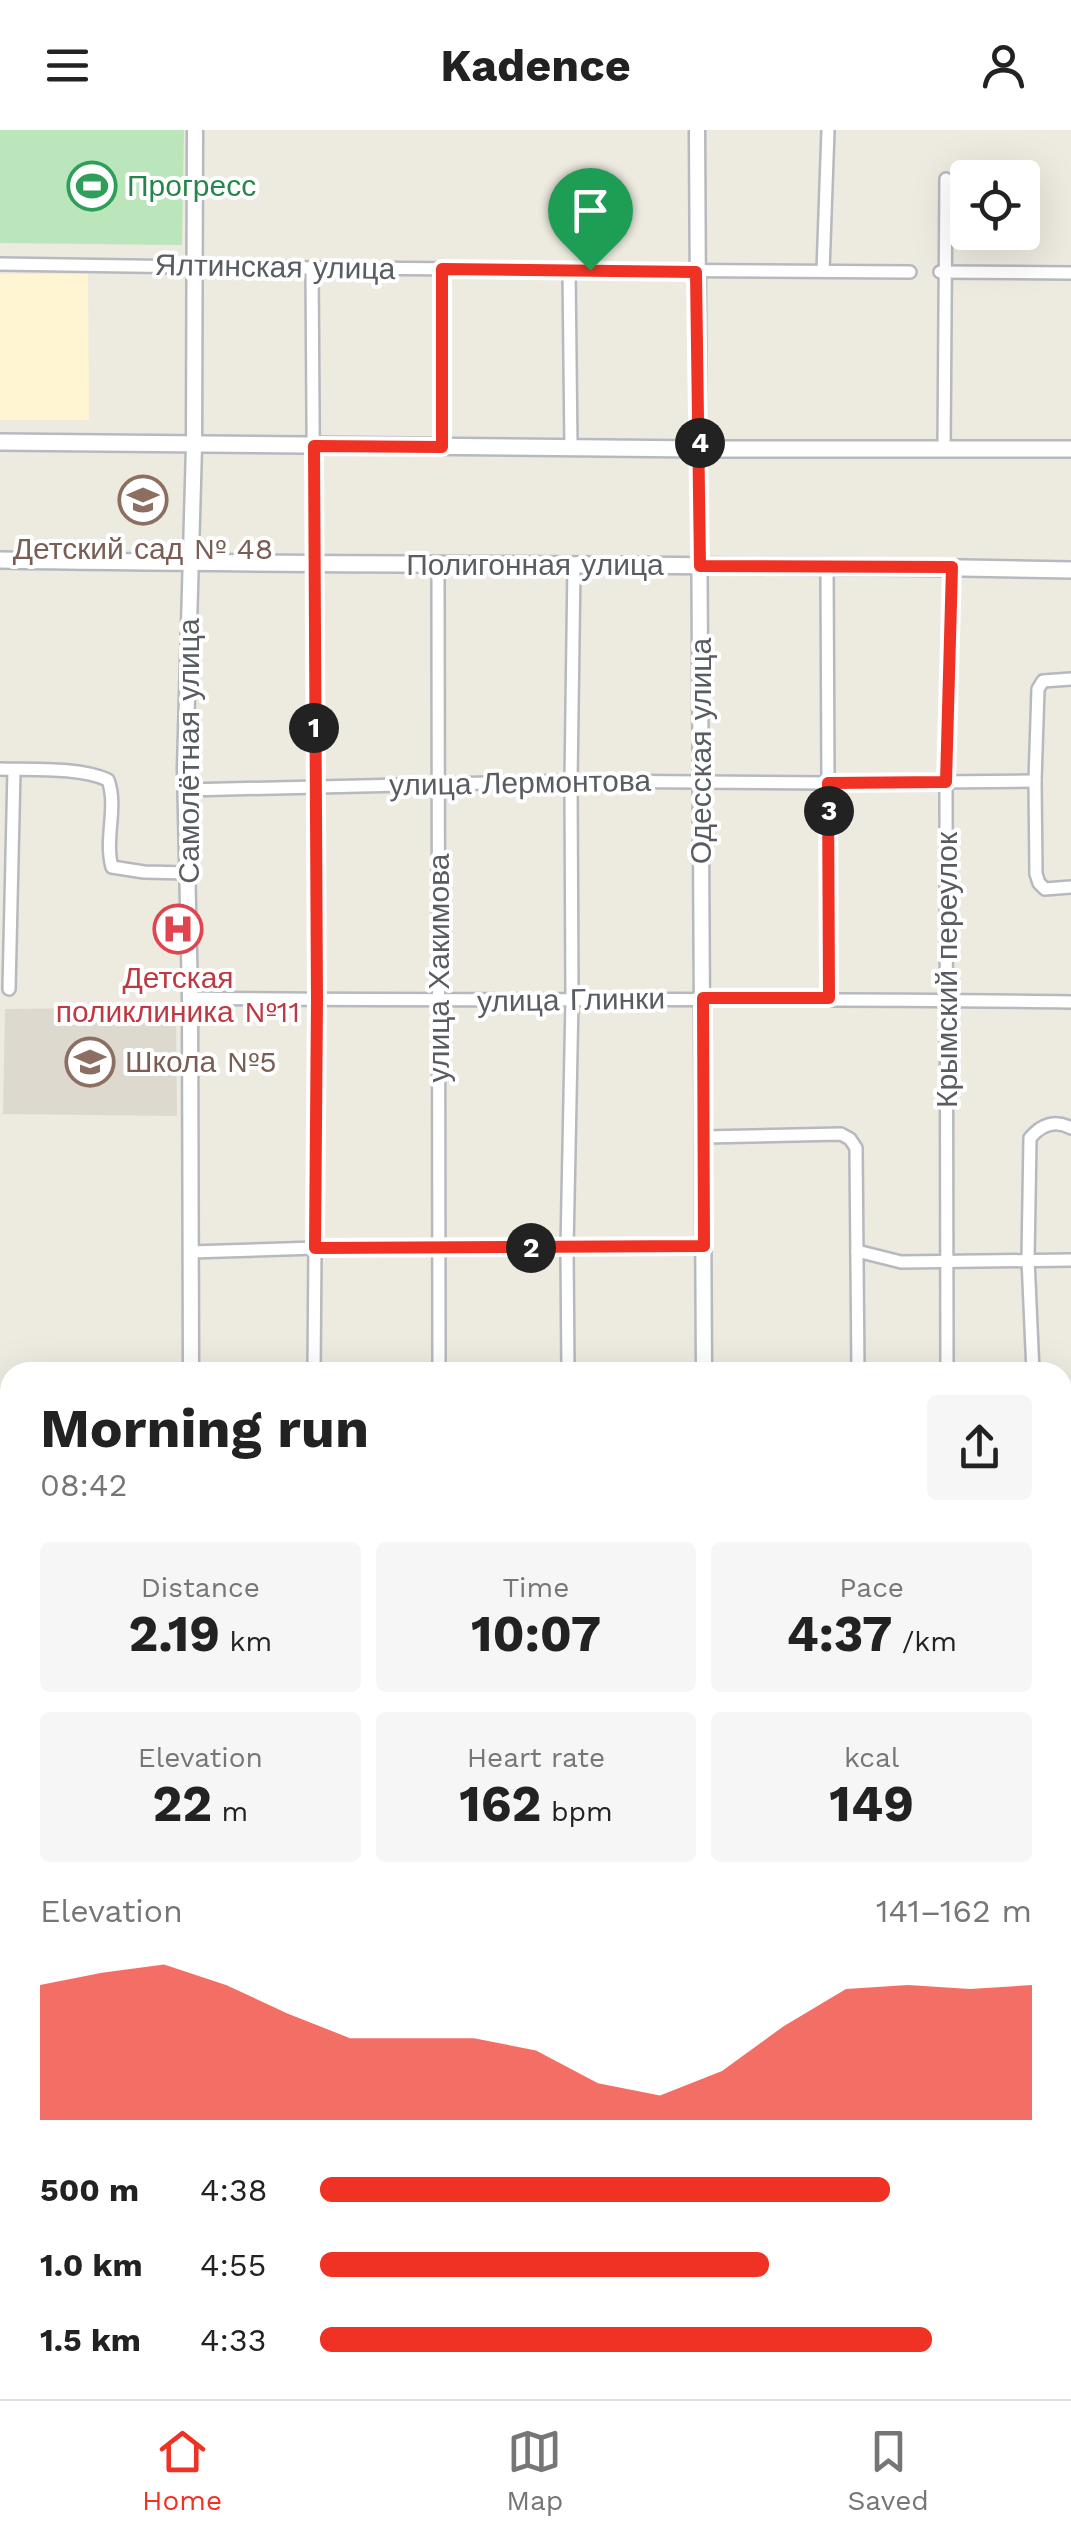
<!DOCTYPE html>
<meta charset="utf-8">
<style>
:root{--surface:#fff;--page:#f6f6f6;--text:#222;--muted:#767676;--line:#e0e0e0;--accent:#ef3223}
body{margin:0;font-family:"Work Sans",sans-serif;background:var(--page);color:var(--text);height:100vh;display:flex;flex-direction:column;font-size:38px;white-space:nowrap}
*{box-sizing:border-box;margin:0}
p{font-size:32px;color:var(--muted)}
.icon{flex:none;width:55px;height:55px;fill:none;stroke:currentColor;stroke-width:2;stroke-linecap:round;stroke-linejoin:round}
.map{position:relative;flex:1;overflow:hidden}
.drawer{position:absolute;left:0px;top:1232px;width:1072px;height:1038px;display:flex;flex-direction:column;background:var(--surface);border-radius:30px 30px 0 0;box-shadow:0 10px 40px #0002}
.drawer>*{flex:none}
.fabs{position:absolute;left:950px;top:30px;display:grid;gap:20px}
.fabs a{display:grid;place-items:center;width:90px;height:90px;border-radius:10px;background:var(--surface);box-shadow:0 10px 40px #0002;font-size:50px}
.pin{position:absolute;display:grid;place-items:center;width:85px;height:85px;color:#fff;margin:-102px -42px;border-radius:50% 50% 50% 0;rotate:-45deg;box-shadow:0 0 10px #0007}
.pin .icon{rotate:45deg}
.km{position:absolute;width:50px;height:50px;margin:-25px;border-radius:50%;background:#222;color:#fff;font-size:28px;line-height:50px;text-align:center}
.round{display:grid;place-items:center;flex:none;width:105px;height:105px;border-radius:10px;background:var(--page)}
.overview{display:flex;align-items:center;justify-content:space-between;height:170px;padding:0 40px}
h1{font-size:55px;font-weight:700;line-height:75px}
.figures{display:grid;grid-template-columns:repeat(3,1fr);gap:15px;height:170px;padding:10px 40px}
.figures div{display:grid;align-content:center;border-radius:10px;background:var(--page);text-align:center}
.figures b{font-size:50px;font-weight:700}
.figures small{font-size:28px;font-weight:400}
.figures p{font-size:28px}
.chart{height:280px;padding:20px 40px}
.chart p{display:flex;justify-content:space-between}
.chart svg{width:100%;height:180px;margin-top:10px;fill:var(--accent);opacity:.7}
ul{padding:0 40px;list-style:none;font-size:32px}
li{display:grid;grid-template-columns:160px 120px 1fr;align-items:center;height:75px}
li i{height:25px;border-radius:12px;background:var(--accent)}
header{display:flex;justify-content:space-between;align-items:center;height:130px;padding:0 40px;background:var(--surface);font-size:45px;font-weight:700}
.tabs{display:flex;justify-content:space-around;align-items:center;height:140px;border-top:2px solid var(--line);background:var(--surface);font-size:28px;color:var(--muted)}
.tabs a{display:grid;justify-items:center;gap:5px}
.tabs .current{color:var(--accent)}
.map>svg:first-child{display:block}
</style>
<header><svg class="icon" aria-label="menu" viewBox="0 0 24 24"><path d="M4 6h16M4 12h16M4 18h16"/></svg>Kadence<svg class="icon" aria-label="person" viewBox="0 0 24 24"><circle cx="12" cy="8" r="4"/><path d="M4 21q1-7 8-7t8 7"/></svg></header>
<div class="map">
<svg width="1071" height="2269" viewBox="0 0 1071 2269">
<rect width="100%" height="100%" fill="#edeae0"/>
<polygon fill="#fff5d3" points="0,144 88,144 89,290 0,290"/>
<polygon fill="#ddd9cf" points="176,877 177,986 3,984 5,879"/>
<g fill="#bbe6bb">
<polygon points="0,0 184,0 182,115 0,113"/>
<polygon points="1063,1422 1071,1422 1071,1629 1063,1630"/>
<polygon points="10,1548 10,2260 47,2260 0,2262 0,1563"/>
<rect x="1063" y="1700" width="8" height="141"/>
</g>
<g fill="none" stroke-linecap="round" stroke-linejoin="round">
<g stroke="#b6b9be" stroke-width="16">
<g id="minor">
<polyline points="0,134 195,137 910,142"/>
<polyline points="312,138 317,870 314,1242"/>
<polyline points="442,139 442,317"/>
<polyline points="569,140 571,318"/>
<polyline points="823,141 828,0"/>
<polyline points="940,142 1071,143"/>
<polyline points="944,319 946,49"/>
<polyline points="438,434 439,1242"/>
<polyline points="827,436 829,868"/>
<polyline points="1071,549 1043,551 1038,559 1035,651 1036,744 1039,753 1045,759 1071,757"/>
<path d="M0 639C31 640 80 637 108 650 118 677 104 709 112 737L144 742 188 743"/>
<polyline points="186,660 571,651 829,653 1035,651"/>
<polyline points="9,859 14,640"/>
<path d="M190 868C484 872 777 867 1071 872"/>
<polyline points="704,1007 841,1004 850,1009 856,1018 858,1242"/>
<polyline points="857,1121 901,1132 1071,1130"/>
<polyline points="190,1122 315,1118 704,1117"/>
<polyline points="568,1242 567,1118 572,870 571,651 574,435"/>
<polyline points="947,1242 946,652 953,437"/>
<path d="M1033 1242 1028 1129 1030 1008C1041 995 1055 989 1071 998"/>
<polyline points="1062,1280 1071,1280"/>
<polyline points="1062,1394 1071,1395"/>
<polyline points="1062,1939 1071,1939"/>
<polyline points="1062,2074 1071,2074"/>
<polyline points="1062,2190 1071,2190"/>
<polyline points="181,2260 181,2269"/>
<polyline points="429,2269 429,2260"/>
</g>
</g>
<g stroke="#b6b9be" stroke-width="19">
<g id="tertiary">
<polyline points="697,0 704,1242"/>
<polyline points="191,1242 190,868 185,638 194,316 195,0"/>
<polyline points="724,2260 724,2269"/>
</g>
</g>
<g stroke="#b6bac0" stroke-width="20">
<g id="secondary">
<polyline points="0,312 700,319 1071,319"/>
<path d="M0 430C357 436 714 433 1071 440"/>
</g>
</g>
<use href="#minor" stroke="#fff" stroke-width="11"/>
<use href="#tertiary" stroke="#fff" stroke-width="14"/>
<use href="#secondary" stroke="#fff" stroke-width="15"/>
</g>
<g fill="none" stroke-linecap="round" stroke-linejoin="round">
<g stroke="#fff" stroke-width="20">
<polygon id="route" points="442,139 696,142 700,436 952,437 946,652 828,653 829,868 703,868 704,1116 315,1118 317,870 314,316 442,317"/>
</g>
<use href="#route" stroke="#ef3223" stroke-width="12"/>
</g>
<defs>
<g id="stadium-ring" transform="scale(2.5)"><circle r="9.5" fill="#fff" stroke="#2e9e5b" stroke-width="1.5"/><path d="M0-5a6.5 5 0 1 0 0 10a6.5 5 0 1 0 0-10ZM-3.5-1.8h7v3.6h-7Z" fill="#2e9e5b"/></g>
<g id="school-ring" transform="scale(2.5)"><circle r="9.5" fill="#fff" stroke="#8d6e63" stroke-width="1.5"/><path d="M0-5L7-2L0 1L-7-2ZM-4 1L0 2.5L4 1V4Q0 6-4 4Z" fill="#8d6e63"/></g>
<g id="hospital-ring" transform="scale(2.5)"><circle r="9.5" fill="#fff" stroke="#e0444e" stroke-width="1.5"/><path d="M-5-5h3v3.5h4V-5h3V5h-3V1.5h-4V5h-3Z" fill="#e0444e"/></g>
</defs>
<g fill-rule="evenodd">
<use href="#stadium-ring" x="92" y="56"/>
<use href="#school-ring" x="143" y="370"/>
<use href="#hospital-ring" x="178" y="799"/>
<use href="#school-ring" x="90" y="932"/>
</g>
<g text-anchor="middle" stroke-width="8" stroke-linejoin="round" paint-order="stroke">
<g font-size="30" fill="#27864d" stroke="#fff" text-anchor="start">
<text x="127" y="66">Прогресс</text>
</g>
<g font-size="30" fill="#595d62" stroke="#fff">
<text transform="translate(275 137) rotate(1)" y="10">Ялтинская улица</text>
<text x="535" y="445">Полигонная улица</text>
<text transform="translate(189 621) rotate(-90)" y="10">Самолётная улица</text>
<text transform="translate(701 621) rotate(-90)" y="10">Одесская улица</text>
<text transform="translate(520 653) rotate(-1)" y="10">улица Лермонтова</text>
<text transform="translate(439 838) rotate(-90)" y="10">улица Хакимова</text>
<text transform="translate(947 840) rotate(-90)" y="10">Крымский переулок</text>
<text transform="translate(571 870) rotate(-1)" y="10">улица Глинки</text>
</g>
<g font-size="30" fill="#785e54" stroke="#fff">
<text x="143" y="429">Детский сад № 48</text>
<text x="125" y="942" text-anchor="start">Школа №5</text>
</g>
<g font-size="30" fill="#be3a42" stroke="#fff">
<text x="178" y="858">Детская<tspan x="178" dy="34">поликлиника №11</tspan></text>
</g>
</g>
</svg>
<div class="fabs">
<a><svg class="icon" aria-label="locate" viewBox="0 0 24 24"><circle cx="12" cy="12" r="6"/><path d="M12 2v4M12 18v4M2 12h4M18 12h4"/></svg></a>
</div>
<div class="pin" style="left:590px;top:140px;background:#1e9e55"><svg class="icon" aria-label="arrive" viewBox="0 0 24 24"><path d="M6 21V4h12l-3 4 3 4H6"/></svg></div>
<b class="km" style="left:314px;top:598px">1</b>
<b class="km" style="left:531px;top:1118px">2</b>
<b class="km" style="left:829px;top:681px">3</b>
<b class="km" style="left:700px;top:313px">4</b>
<section class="drawer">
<div class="overview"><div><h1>Morning run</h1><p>08:42</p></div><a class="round"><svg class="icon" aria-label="share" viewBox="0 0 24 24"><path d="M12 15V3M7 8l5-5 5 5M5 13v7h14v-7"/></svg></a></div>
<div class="figures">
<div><p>Distance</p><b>2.19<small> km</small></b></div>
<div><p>Time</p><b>10:07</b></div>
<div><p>Pace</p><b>4:37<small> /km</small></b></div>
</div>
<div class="figures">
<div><p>Elevation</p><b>22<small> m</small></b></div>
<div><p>Heart rate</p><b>162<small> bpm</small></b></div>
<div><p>kcal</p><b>149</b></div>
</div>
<div class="chart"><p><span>Elevation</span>141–162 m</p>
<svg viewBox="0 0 160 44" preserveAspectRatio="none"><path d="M0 44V11L10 8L20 6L30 11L40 18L50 24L60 24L70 24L80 27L90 35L100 38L110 32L120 21L130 12L140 11L150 12L160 11V44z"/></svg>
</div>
<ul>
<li><b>500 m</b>4:38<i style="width:80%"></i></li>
<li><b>1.0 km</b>4:55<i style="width:63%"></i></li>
<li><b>1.5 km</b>4:33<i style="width:86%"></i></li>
</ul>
</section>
</div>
<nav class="tabs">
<a class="current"><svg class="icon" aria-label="home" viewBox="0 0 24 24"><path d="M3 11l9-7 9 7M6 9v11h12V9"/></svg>Home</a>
<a><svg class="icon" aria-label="map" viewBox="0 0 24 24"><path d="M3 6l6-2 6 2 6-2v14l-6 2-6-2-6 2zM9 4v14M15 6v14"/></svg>Map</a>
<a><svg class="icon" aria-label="saved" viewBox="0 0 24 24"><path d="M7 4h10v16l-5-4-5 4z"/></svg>Saved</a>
</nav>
